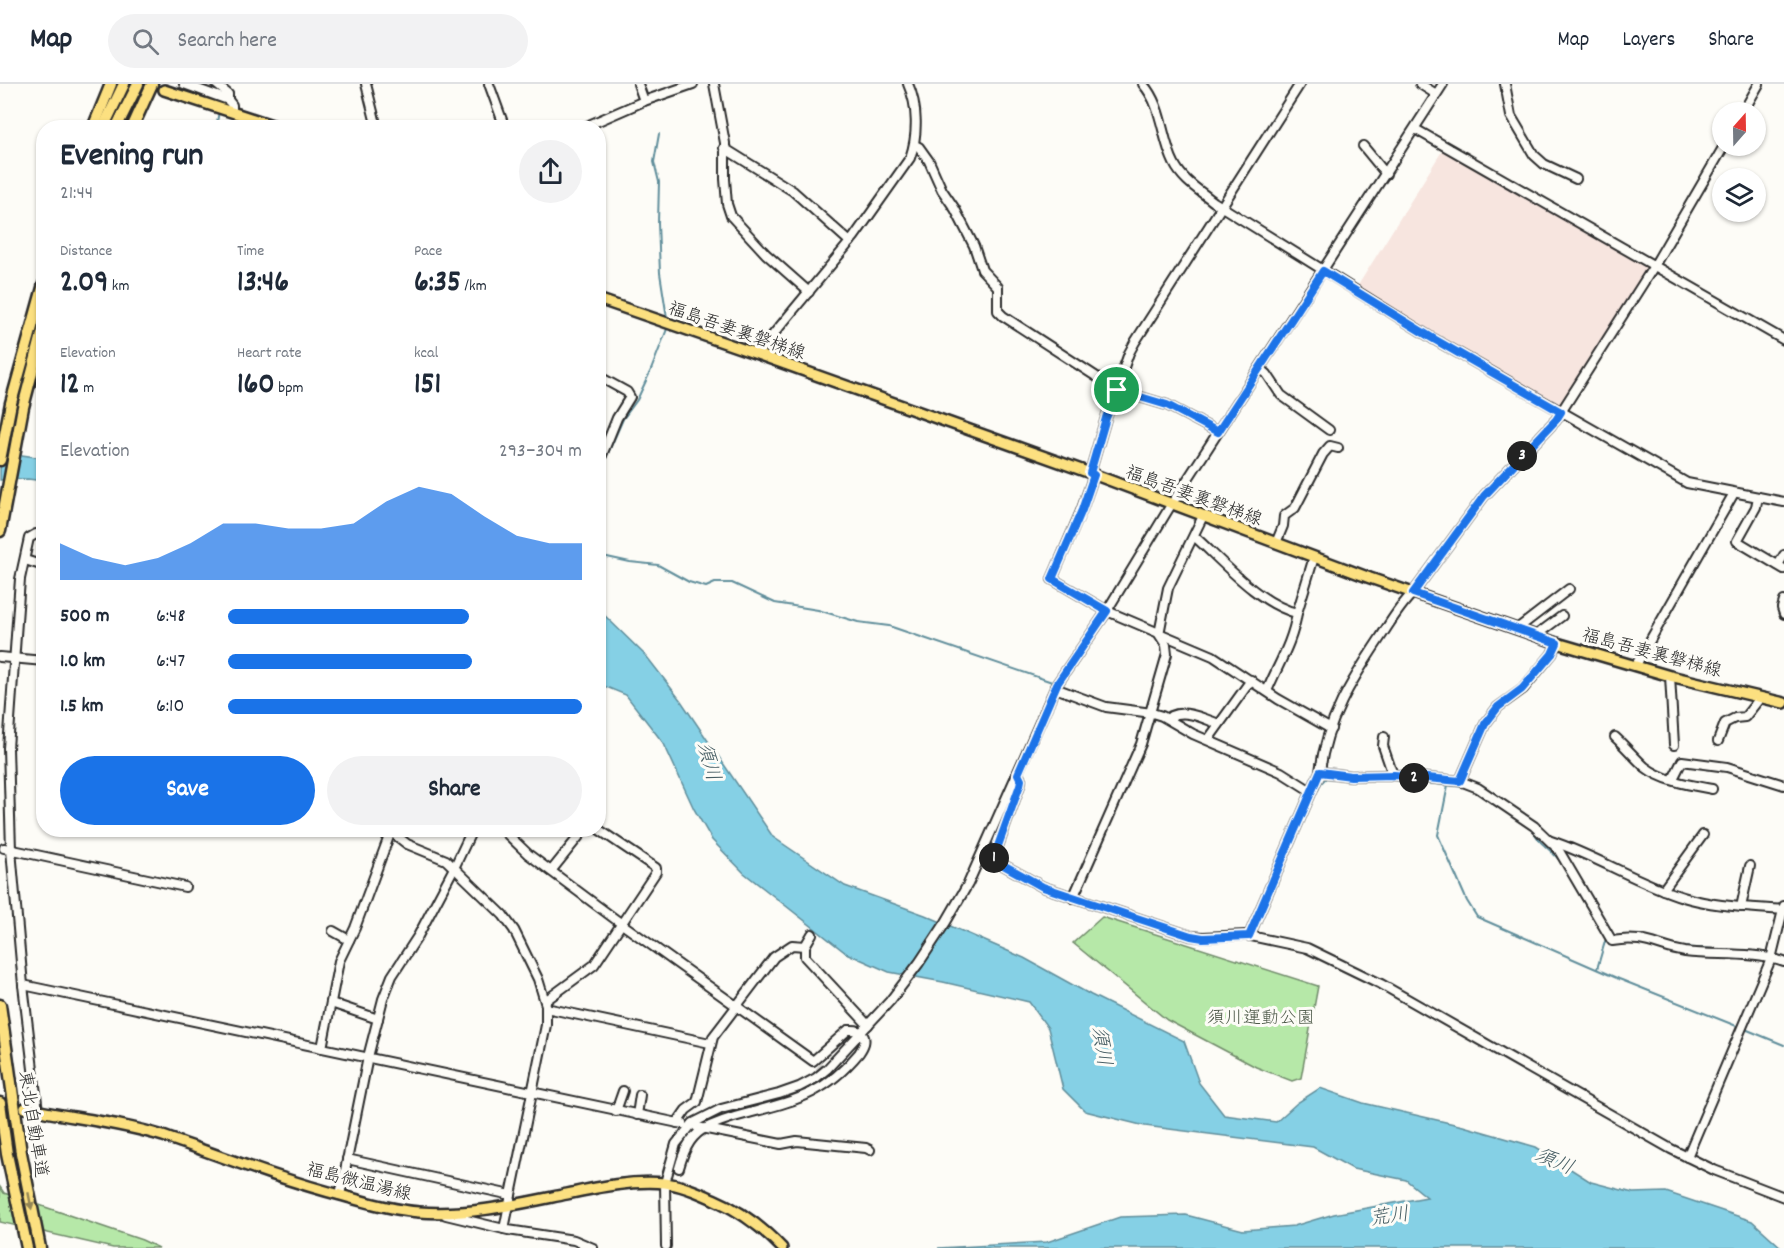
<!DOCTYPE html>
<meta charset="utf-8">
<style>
:root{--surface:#fff;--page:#f2f2f3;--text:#1f2937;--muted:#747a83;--line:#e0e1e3;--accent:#1a73e8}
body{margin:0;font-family:Dekko,"Klee One",sans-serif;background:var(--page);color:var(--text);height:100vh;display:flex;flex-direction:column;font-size:22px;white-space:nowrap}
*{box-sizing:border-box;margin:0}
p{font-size:20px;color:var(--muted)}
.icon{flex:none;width:33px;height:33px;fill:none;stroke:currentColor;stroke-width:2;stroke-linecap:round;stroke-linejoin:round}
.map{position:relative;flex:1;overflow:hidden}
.details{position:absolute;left:36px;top:36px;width:570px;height:717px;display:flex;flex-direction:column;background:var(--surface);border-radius:24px;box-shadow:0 2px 4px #0004}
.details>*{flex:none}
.needle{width:39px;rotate:20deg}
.buttons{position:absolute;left:1712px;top:18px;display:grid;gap:12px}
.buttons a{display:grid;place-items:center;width:54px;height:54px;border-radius:50%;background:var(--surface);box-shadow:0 2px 4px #0004;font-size:30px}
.pin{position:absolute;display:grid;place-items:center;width:51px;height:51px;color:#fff;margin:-26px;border:3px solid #fff;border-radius:50%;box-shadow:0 2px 6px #0007}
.km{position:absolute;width:30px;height:30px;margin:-15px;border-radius:50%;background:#222;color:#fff;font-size:16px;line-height:30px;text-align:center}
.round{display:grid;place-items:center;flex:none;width:63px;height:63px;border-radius:32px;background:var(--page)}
.summary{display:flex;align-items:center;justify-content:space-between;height:102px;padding:0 24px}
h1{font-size:33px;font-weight:800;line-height:45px}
.stats{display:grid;grid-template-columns:repeat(3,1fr);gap:9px;height:102px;padding:6px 24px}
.stats div{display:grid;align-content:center}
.stats b{font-size:30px;font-weight:800}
.stats small{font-size:16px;font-weight:400}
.stats p{font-size:16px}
.chart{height:168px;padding:12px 24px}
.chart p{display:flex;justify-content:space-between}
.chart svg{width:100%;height:108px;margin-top:6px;fill:var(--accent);opacity:.7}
.cta{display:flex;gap:12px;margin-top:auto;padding:12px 24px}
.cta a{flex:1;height:69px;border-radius:36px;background:var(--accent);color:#fff;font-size:24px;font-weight:800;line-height:69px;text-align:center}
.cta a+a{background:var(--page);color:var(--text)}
ul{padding:0 24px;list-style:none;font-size:20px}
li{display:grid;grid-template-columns:96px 72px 1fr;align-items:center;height:45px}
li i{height:15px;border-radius:8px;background:var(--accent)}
header{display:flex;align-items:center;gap:36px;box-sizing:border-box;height:84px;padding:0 30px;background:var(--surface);border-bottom:2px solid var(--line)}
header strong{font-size:28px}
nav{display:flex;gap:33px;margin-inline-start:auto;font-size:21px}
.search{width:420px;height:54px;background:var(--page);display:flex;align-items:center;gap:15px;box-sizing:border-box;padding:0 21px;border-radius:33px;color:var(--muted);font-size:22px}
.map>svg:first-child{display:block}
</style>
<header>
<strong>Map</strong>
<div class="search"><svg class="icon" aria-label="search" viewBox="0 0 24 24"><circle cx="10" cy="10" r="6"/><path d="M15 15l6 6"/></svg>Search here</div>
<nav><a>Map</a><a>Layers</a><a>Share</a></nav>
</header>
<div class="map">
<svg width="1784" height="1164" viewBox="0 0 1784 1164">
<rect width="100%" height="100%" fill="#fdfcf7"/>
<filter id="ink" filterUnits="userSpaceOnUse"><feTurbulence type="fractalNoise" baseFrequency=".0167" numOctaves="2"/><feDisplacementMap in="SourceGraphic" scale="12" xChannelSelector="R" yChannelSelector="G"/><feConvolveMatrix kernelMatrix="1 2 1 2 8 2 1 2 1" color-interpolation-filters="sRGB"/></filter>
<g filter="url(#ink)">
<polygon fill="#f7e5df" points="1445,66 1644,179 1646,186 1565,315 1559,320 1554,319 1357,203 1442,67"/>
<g fill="#b6e8a8" stroke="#708a6a" stroke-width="1.5">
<polygon points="1102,833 1318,902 1301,994 1292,997 1256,983 1167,936 1073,859"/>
<polygon points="0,1103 4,1109 142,1156 159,1164 113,1164 0,1138"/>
</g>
<g fill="#85d0e5" stroke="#618e9b" stroke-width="1.5">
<polygon points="0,368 43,374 43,397 28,395 0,396"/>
<polygon points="598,525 647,573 681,617 773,753 845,802 925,831 1024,874 1091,911 1184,957 1199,999 1224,1031 1276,1038 1297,1019 1320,1004 1363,1019 1463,1042 1536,1063 1591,1098 1633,1109 1666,1108 1752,1137 1782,1164 938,1164 1047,1158 1120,1133 1186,1131 1243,1146 1294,1142 1334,1130 1427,1113 1406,1096 1353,1085 1313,1063 1145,1042 1085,1027 1063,1005 1048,944 1029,918 943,898 889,888 846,869 744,789 712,756 694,725 664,660 626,611 599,600"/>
</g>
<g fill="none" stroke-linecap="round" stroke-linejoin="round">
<g stroke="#618e9b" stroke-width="2">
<polyline points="195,0 221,8"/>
<polyline points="216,44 219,27"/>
<polyline points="659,50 654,78 659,98 658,139 660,189 667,234"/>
<polyline points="598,392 623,335 637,316 651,286 667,245"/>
<polyline points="598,471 630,478 658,481 689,498 706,503 715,499 732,499 775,519 818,526 858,538 889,542 1055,599"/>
<polyline points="1060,601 1080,609"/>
<polyline points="1129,622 1150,625"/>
<polyline points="1357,695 1395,696 1465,703"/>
<polyline points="1448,701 1438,751 1467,817 1477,833 1619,895 1739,943"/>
<polyline points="1316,706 1318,706 1321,699 1326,694 1342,695"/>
<path d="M1528 742C1535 747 1537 756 1544 761 1552 768 1557 772 1564 782"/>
<path d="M1612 853C1634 849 1653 855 1674 862"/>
<polyline points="1680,863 1746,867 1769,870"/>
<polyline points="1597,885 1606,854"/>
<polyline points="1745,945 1784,961"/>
</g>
<polyline stroke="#d3d2ce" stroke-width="8" stroke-dasharray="8 4" stroke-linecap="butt" points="818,982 829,991"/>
<g stroke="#2b2b2b" stroke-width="12">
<g id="minor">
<polyline points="184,0 228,16 232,21 232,28"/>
<polyline points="216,0 228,10 228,16"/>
<polyline points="366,0 377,44"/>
<polyline points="489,0 505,44"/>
<polyline points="638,0 644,17"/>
<polyline points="714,0 725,59 725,95 727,120 731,132 766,170 809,208"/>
<path d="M1143 0C1163 23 1161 53 1174 79 1182 96 1199 106 1214 118L1432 254 1687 399 1784 418"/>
<polyline points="1420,0 1436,10"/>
<polyline points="1505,0 1511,32 1534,71 1544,80 1576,95"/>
<polyline points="1743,28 1759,0"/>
<polyline points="582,44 644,17 693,0"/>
<polyline points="1415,45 1784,256"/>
<polyline points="915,61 919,63 929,77 942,106 955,125 974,162 982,186 998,203 998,227 1003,232 1117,306 1167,321 1218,348"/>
<polyline points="1363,62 1386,90"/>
<polyline points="724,64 793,107 850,158"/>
<path d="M757 270 854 153 910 74C918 52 918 22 908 0"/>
<polyline points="1260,284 1267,290 1281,311 1329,346"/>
<polyline points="598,292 627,308 630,313 617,334 598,381"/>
<polyline points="1090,389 1106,334 1129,269 1135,258 1300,0"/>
<polyline points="1094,391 1082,425 1052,495 1107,527 1213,572 1278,615 1331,645"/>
<polyline points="1758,413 1756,423 1737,457 1784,485"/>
<path d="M1194 452C1223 478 1259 520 1297 529L1314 473"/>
<polyline points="1276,459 1283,442 1284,432 1295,424 1323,370 1330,362 1338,364"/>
<polyline points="25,476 44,482"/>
<polyline points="1778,481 1784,471"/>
<polyline points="1784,517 1782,524 1784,530"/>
<polyline points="1517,545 1569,505"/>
<polyline points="1535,552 1562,532"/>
<polyline points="0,573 44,577"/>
<polyline points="1636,581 1734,409"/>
<polyline points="1670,592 1674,661"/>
<polyline points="1055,604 1106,623 1152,629 1162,632 1193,650 1281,688 1311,707"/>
<path d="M1267 607C1278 581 1293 557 1297 529"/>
<path d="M1171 632C1187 625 1204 635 1219 640"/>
<polyline points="1210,653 1251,596"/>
<polyline points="1384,653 1383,662 1393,691"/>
<path d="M1615 653C1625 662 1635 674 1645 683 1663 697 1690 701 1712 705"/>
<polyline points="1718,657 1725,639 1735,634 1745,633 1760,614"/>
<path d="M1320 688 1351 692 1394 691 1460 697 1478 704 1534 742 1558 765 1612 857C1645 851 1656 863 1685 868 1718 872 1751 867 1784 878"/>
<polyline points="1018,690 1021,696 1020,701 994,773 996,777 1043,803 1191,852 1203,853 1246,851 1307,864 1381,900 1671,1065 1714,1086 1784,1113"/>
<polyline points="1673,695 1682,677 1727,683 1784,701"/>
<polyline points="1460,697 1485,640 1498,623 1523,605 1552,570 1557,559"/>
<polyline points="389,746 407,760 446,776 503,831 514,846 538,895 546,921 546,941 504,1145"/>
<path d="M503 746 528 770 615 835 813 977 848 946C853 946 857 945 861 949 868 955 863 963 859 969 825 1010 797 1016 749 1029 733 1033 716 1038 702 1046 688 1055 683 1070 679 1084"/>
<path d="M1551 757C1597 772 1637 799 1683 813 1716 823 1749 823 1783 826"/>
<polyline points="4,764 185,803"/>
<polyline points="551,787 584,746"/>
<polyline points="1663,806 1703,751"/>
<polyline points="1073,814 1141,660 1167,570 1166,561 1159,550 1168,504 1203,432"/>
<polyline points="1741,823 1750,782"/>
<polyline points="333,847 349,856"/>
<polyline points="812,850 805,862 805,873 868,941"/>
<path d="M1249 852 1320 688C1326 637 1352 596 1380 554 1390 539 1400 521 1413 509L1484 412 1556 336 1654 182 1724 62"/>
<polyline points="23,901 683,1040"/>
<polyline points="545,917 594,881 656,788 656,784 598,745"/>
<polyline points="331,919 378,935"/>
<polyline points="546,924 710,959"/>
<polyline points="322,964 339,877 355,844 391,747"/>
<polyline points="38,1027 23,901 11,766 8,664 20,495 29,454 36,450 44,451"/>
<polyline points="616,1027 623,1007"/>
<polyline points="637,1031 640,1011"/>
<polyline points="677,1039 686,1026 697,1018 713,953 774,873 792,861 805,862"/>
<polyline points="697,1043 781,1060 797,1057 866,1064 870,1066"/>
<polyline points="1687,1073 1771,875 1784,822"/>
<polyline points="347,1075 511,1111"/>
<polyline points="340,1111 368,973 383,915 392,892 418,852 455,782 472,746"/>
<polyline points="446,1131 508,1146 574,1156 593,1164"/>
<polyline points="666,1162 665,1099 676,1060 693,1039 721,1025 779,1010 799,1003 816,994 827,985 890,917 919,879 946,838 968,800 1057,600 1105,530 1171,421 1443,0"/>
</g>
</g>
<g stroke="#2b2b2b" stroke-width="14">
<g id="major">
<polyline points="164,6 281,44"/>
<polyline points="598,215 757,270 1090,389 1370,494 1557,559 1670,592 1784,619"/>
<path d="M25 1024C71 1034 119 1038 163 1052 223 1073 282 1096 344 1112 368 1119 393 1126 419 1128 469 1132 518 1120 567 1110 599 1103 632 1096 665 1099 682 1101 698 1108 713 1115 739 1126 762 1143 782 1164"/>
</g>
</g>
<g stroke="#2b2b2b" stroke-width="15">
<g id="highway">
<polyline points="93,44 111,0"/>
<polyline points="103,44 124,0"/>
<polyline points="116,44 138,0"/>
<polyline points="132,44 152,0"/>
<polyline points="0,376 11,319 44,200"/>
<polyline points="0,447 23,323 44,243"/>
<polyline points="0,921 21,1069 40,1164"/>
<polyline points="0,1019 7,1070 27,1164"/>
</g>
</g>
<use href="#minor" stroke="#fdfcf7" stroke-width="8"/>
<use href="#major" stroke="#fce080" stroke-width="9"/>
<use href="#highway" stroke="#fce080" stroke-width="10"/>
</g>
<defs><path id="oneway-solid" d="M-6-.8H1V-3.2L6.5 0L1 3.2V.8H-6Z" transform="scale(1.5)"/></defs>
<use fill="#948656" href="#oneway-solid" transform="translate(30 1117) rotate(79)"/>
</g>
<g fill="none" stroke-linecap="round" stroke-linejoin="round" filter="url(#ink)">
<g stroke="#fff" stroke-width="12">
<polygon id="route" points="1323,187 1432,254 1561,328 1556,336 1484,412 1413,509 1557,559 1552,570 1522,605 1498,623 1485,640 1460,697 1394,691 1351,692 1320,688 1249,852 1203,854 1191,852 1043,803 996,777 994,773 1020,701 1021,696 1018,690 1057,600 1107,527 1052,495 1082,426 1094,391 1090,389 1106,334 1117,306 1167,321 1218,348"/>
</g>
<use href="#route" stroke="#1a73e8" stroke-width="8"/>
</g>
<g text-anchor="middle" stroke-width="6" stroke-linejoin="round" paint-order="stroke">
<g font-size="18" fill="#2b2b2b" stroke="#fdfcf7">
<text transform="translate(737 246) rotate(19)" y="6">福島吾妻裏磐梯線</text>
<text transform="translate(1194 411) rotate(20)" y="6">福島吾妻裏磐梯線</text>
<text transform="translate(1652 568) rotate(15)" y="6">福島吾妻裏磐梯線</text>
<text transform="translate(34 1040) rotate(81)" y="6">東北自動車道</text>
<text transform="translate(359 1097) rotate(14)" y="6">福島微温湯線</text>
</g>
<g font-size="18" fill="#4e5a4a" stroke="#fdfcf7">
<text x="1261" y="939">須川運動公園</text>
</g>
<g font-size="20" font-style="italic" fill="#465d63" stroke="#fdfcf7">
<text transform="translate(710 677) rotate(75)" y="7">須川</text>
<text transform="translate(1103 962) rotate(81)" y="7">須川</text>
<text transform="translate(1555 1076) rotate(23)" y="7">須川</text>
<text transform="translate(1389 1131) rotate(-8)" y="7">荒川</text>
</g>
</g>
</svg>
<div class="buttons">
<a><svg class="needle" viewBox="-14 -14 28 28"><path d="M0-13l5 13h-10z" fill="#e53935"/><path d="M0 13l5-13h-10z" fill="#747a83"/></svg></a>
<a><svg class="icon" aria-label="layers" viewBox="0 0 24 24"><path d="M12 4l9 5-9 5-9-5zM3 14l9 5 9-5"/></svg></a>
</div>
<div class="pin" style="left:1117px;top:306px;background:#1e9e55"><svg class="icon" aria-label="arrive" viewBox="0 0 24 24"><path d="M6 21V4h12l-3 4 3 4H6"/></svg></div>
<b class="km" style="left:994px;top:774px">1</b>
<b class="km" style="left:1414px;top:694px">2</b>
<b class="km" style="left:1522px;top:372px">3</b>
<section class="details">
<div class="summary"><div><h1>Evening run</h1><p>21:44</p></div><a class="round"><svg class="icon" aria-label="share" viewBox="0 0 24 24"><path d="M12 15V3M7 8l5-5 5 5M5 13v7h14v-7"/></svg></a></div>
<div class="stats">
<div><p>Distance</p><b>2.09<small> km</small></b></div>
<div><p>Time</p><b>13:46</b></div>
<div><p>Pace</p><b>6:35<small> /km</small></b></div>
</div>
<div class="stats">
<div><p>Elevation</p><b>12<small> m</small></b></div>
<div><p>Heart rate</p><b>160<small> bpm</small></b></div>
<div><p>kcal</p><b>151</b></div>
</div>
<div class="chart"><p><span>Elevation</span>293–304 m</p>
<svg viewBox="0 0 160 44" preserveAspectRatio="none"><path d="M0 44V29L10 35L20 38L30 35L40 29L50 21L60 21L70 23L80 23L90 21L100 12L110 6L120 9L130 18L140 26L150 29L160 29V44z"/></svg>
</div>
<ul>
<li><b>500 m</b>6:48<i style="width:68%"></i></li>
<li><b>1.0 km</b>6:47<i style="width:69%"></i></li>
<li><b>1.5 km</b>6:10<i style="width:100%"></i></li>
</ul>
<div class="cta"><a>Save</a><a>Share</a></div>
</section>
</div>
